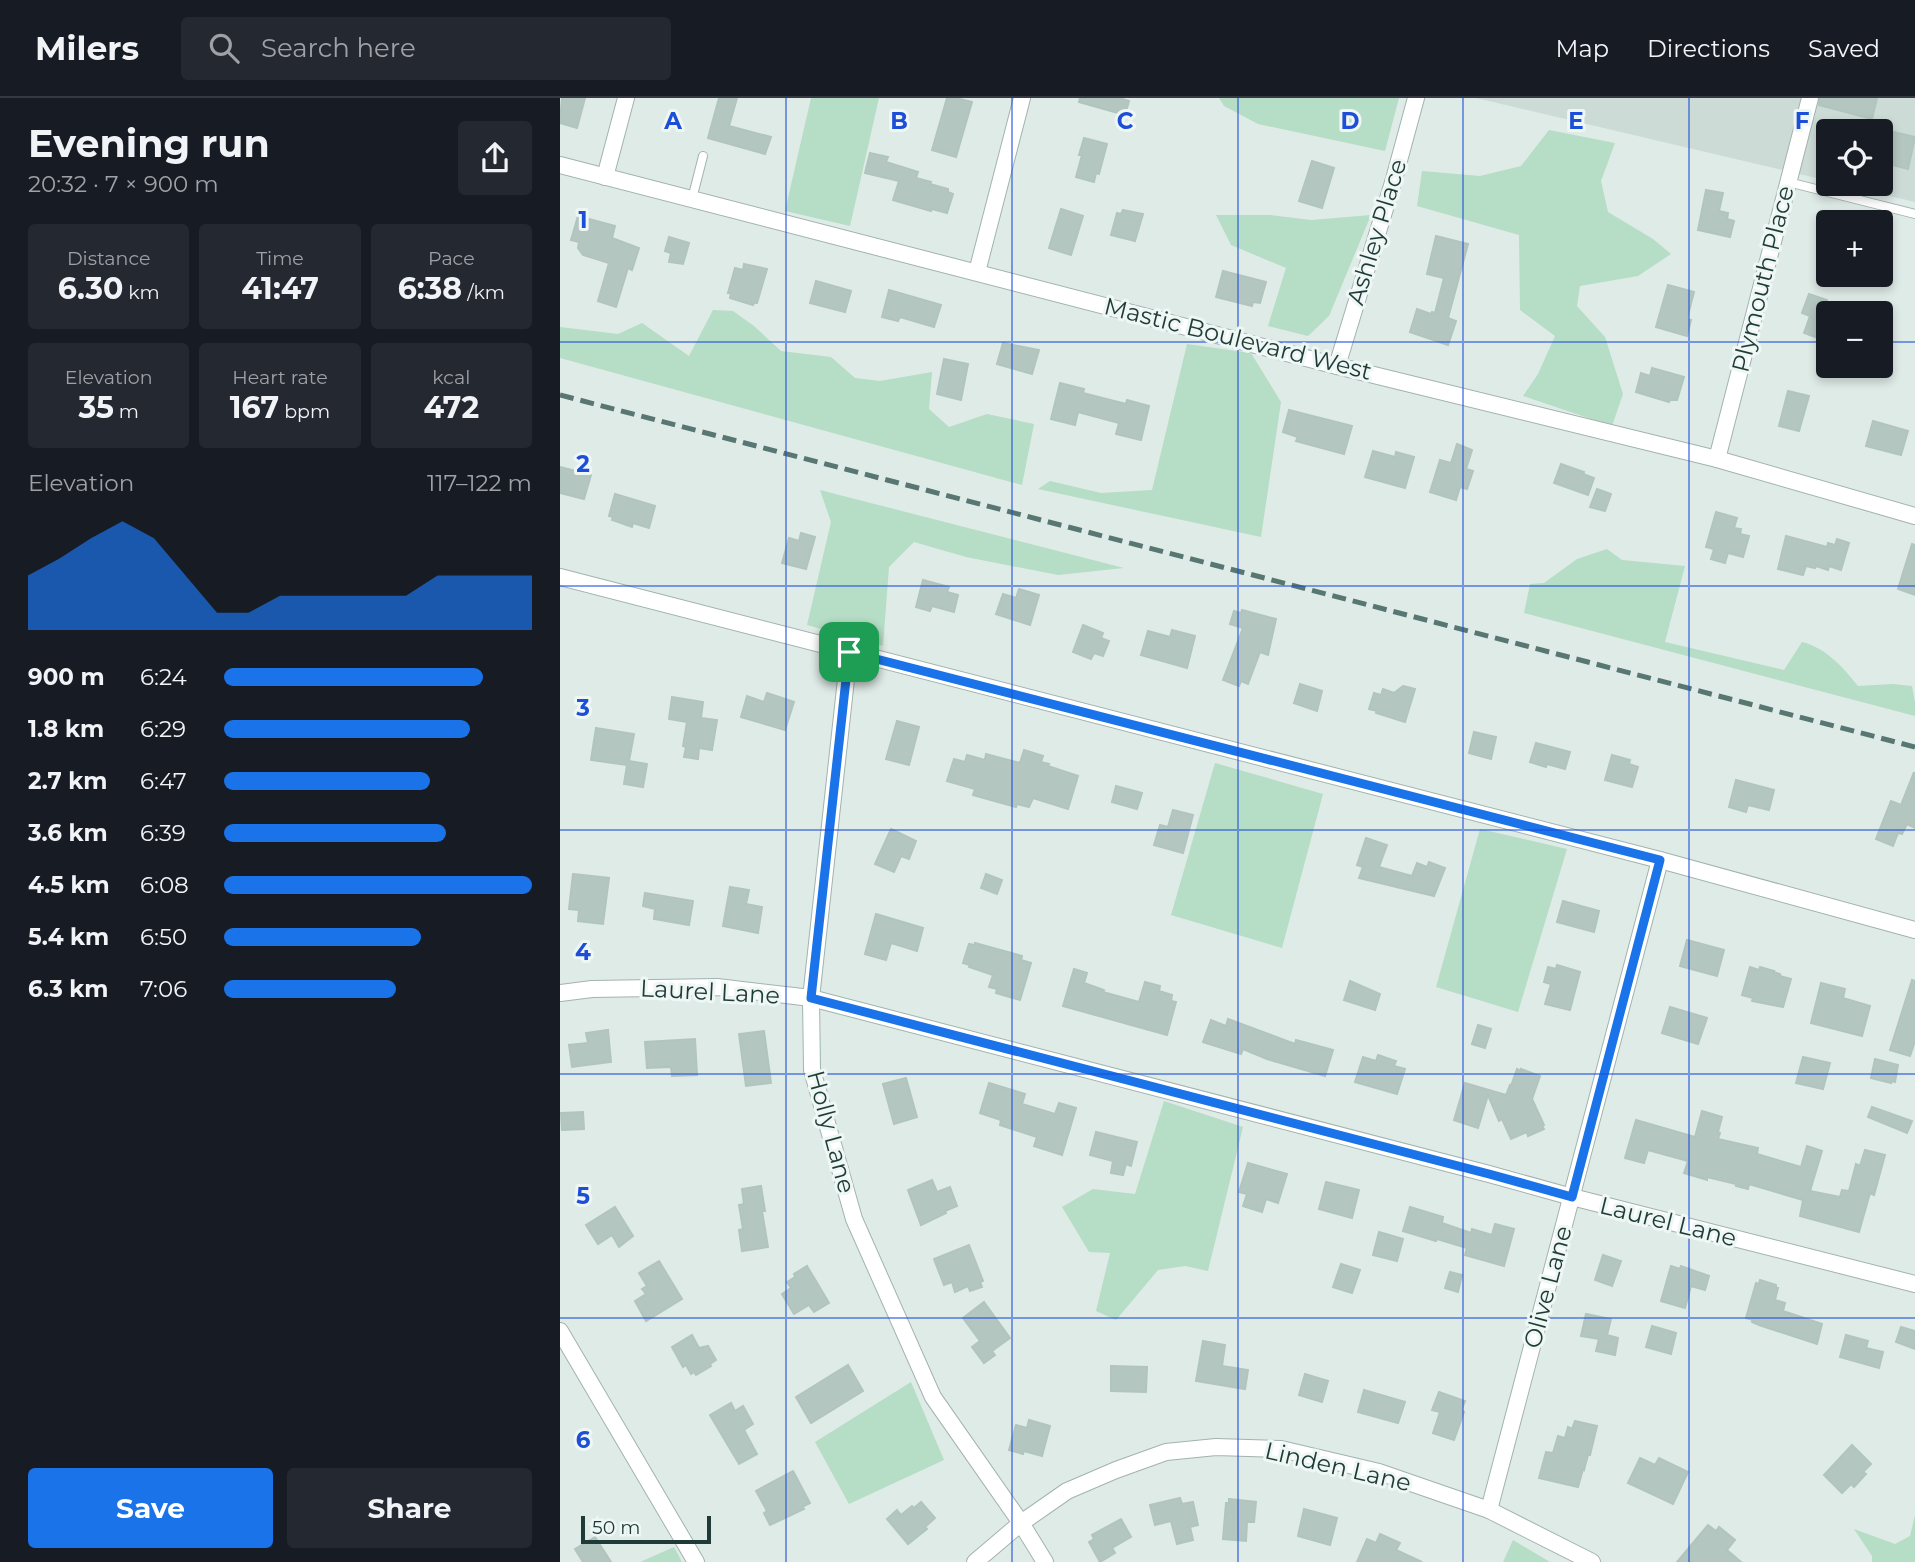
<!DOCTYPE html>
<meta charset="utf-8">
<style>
:root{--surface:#171b24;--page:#242831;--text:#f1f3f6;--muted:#9ea1a6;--line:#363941;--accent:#1a73e8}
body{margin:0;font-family:Montserrat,sans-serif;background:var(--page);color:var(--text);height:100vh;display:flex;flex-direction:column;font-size:26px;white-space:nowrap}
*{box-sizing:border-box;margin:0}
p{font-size:23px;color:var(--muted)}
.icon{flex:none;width:38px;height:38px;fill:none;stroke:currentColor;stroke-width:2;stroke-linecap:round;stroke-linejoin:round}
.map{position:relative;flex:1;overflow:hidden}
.drawer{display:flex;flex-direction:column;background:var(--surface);width:560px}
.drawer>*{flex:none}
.tools{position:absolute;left:1256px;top:21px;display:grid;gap:14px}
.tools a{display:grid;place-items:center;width:77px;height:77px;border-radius:7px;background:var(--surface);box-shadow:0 4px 10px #0003;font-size:35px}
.scale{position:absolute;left:21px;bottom:18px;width:130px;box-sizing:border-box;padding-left:7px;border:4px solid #1f3b37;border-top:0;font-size:19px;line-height:24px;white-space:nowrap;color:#1f3b37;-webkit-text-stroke:5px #eff7f4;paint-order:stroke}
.pin{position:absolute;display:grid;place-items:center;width:60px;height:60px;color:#fff;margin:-30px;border-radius:14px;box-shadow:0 4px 10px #0006}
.round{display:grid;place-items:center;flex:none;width:74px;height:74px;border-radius:7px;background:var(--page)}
.summary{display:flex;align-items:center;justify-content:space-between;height:119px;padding:0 28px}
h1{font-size:38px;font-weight:700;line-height:52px}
.metrics{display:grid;grid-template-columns:repeat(3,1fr);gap:10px;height:119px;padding:7px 28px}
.metrics div{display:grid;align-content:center;border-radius:7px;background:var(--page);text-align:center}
.metrics b{font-size:30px;font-weight:700}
.metrics small{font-size:19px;font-weight:400}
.metrics p{font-size:19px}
.chart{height:196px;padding:14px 28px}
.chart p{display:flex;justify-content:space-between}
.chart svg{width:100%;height:126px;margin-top:7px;fill:var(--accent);opacity:.7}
.primary-button{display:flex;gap:14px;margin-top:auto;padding:14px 28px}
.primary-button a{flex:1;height:80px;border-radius:7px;background:var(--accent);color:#fff;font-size:28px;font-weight:700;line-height:80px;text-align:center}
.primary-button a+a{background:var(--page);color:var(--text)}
ul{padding:0 28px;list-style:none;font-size:23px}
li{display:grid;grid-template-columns:112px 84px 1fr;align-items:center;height:52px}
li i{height:18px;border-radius:9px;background:var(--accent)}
header{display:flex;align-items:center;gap:42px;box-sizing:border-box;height:98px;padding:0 35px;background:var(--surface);border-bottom:2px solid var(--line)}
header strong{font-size:33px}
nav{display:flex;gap:38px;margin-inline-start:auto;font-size:24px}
.search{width:490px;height:63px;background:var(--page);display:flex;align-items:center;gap:18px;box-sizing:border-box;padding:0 24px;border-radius:7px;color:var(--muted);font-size:26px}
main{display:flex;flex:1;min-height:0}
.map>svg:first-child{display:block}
</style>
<header>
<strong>Milers</strong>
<div class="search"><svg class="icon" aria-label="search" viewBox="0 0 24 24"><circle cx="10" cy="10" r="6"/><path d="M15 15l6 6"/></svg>Search here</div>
<nav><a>Map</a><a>Directions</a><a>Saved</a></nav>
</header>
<main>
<section class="drawer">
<div class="summary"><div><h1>Evening run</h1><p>20:32 · 7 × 900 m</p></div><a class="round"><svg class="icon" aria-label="share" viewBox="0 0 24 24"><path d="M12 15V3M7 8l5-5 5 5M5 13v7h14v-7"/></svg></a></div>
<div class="metrics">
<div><p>Distance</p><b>6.30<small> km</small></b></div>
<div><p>Time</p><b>41:47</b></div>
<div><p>Pace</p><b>6:38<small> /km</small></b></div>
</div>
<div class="metrics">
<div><p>Elevation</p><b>35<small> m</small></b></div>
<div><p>Heart rate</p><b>167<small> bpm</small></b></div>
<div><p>kcal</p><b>472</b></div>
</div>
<div class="chart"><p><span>Elevation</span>117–122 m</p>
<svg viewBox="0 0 160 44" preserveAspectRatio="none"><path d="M0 44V25L10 19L20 12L30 6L40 12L50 25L60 38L70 38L80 32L90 32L100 32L110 32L120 32L130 25L140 25L150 25L160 25V44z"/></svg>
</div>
<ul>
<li><b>900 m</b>6:24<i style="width:84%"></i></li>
<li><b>1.8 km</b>6:29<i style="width:80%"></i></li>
<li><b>2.7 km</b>6:47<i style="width:67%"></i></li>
<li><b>3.6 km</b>6:39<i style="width:72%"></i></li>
<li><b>4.5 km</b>6:08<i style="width:100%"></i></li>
<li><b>5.4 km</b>6:50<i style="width:64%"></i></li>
<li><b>6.3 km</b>7:06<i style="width:56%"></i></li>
</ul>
<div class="primary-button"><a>Save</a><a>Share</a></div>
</section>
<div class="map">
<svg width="1355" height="1464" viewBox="0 0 1355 1464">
<rect width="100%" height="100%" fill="#dfebe7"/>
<polygon fill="#cddbd6" points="916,0 1355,0 1355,104 1278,86 1321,86 1321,33 1269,33 1269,83"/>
<g fill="#b6ddc5">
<polygon points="251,0 319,0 290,128 225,113"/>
<polygon points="659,0 839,0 825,53 698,26 664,8"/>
<polygon points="989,32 1055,45 1041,83 1048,114 1093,141 1111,156 1078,178 1020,188 1017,208 1045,239 1063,296 1052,328 963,298 978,276 995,238 960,212 959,137 857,108 862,73 920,78 961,68"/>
<polygon points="656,117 710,117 751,122 811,117 769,218 748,238 708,228 726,170 671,147"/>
<polygon points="153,212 173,213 194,228 221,253 271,259 295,280 320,283 372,274 369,311 389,329 427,316 474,326 462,387 0,260 0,229 58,236 82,225 129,258"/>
<polygon points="627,246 691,255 721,304 701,439 478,391 490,383 541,395 592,392"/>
<polygon points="260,392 564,470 498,477 406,459 354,444 329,469 323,548 247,527 271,424"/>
<path d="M1047 451 1062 462 1125 468 1105 544 1224 572 1242 544C1266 550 1283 569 1298 588L1333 586 1352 588 1355 604V618L964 515 970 486 984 485 1017 461Z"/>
<polygon points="655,665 763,696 722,850 611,817"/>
<polygon points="920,731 1007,751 958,914 876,889"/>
<polygon points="604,1003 683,1029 648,1173 625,1168 598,1172 556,1222 536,1213 550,1155 529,1154 502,1109 533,1091 575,1096"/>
<polygon points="351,1284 384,1362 289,1406 255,1344"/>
<polygon points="1355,1417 1355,1464 1312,1464 1312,1458 1294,1431 1335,1446 1350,1438"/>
<polygon points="953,1442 990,1464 943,1464"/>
<polygon points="114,1449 122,1464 80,1464"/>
</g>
<g fill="#b4c6c0" stroke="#b1c5be" stroke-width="2">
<polygon points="2,0 25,0 17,30 0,25"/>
<polygon points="159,0 177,0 169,28 211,39 205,56 148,40"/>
<polygon points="387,0 396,0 412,4 396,59 372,52"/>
<polygon points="520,0 559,0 569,3 565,17 519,4"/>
<polygon points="1260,0 1317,0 1312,21 1259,7"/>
<polygon points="1321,31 1355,39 1348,71 1321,64"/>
<polygon points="524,40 547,46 539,76 536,75 534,84 516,79 522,57 519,57"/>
<polygon points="310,55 328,59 326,64 358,74 356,80 371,84 370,86 388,91 388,94 393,96 387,115 372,111 371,113 333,102 339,83 305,75"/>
<polygon points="752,63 774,70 762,110 739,103"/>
<polygon points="1146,92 1163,95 1159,113 1168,115 1167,121 1174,123 1170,139 1138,132"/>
<polygon points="501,111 523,118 511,157 489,150"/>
<polygon points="563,112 583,116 575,143 551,137 557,115 561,116"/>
<polygon points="18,118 55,128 52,140 79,150 72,172 68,170 56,209 38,203 49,165 23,157 18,150 19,144 11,142"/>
<polygon points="876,138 908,146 888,220 896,223 888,247 850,234 857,211 871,216 872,214 875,215 884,180 867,176"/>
<polygon points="109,139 129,145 123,166 109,164 111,155 105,153"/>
<polygon points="184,166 207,171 197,205 194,205 193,207 170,200 171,195 168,195 175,170 183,172"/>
<polygon points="663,173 706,184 700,205 693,204 692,208 656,199"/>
<polygon points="256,183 291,193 285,214 250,205"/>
<polygon points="1108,187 1134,194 1127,221 1131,222 1127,238 1096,229"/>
<polygon points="329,192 381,207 374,229 340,219 338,223 322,219"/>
<polygon points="1249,196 1267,202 1263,213 1269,215 1269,244 1244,235 1250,218 1242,215"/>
<polygon points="443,245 479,252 472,276 437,266"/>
<polygon points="384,261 408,266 401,302 377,296"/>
<polygon points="1092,270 1124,279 1117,302 1110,302 1109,304 1076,294 1081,275 1090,278"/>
<polygon points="500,285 524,291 523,295 566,306 567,302 589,308 581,342 556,336 559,325 518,314 515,327 491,321"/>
<polygon points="1228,293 1249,298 1239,333 1219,328"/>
<polygon points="729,312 792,328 784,356 736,343 738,339 723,334"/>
<polygon points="1313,323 1348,333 1341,357 1306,348"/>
<polygon points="897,346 912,352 906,371 913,373 907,391 900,389 896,402 870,394 880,362 891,365"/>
<polygon points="813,353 835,359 836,354 854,359 845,390 805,379"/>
<polygon points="1001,366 1024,374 1023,376 1034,380 1028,397 994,385"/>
<polygon points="0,369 31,377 24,401 0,395"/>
<polygon points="1037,391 1051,396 1045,413 1030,409"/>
<polygon points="55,396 95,408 89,430 73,425 72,429 52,422 53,419 49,418"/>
<polygon points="1156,414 1177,420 1174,430 1181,431 1180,436 1189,438 1183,459 1168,455 1165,465 1151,461 1154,451 1146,449"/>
<polygon points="241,435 255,439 246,471 222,465 229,440 239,443"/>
<polygon points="1226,438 1267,449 1268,445 1275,447 1277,441 1289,445 1281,472 1269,468 1268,472 1256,468 1255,470 1246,468 1243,477 1218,471"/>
<polygon points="1352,446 1355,447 1355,497 1338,491"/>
<polygon points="363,482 389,489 387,494 398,497 394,514 372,508 370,513 356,509"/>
<polygon points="459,491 479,497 470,527 436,516 443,496 456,500"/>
<polygon points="682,512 716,521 708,557 700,554 688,586 681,583 679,588 663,582 683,530 670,526 674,513 681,515"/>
<polygon points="523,527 543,535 541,540 549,543 543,558 534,555 531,561 513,554"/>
<polygon points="612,532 635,538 627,570 581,557 588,533 610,539"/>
<polygon points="740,586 762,593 757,613 734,605"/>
<polygon points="843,588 855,591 845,624 816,615 817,613 809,611 814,595 821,597 823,591 834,595"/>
<polygon points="207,595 234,604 225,632 181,619 187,598 204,604"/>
<polygon points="112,599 143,604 141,620 157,622 152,652 139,650 138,661 124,659 126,649 123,648 127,624 109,621"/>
<polygon points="337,623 359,629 349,667 326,661"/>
<polygon points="36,630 74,636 69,663 87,666 83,689 64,686 67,667 31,662"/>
<polygon points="914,634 936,639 931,661 909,655"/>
<polygon points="976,645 1010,654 1005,671 987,666 986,669 970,664"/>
<polygon points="464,652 483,658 481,664 489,666 488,668 518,678 508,711 473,700 469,709 457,706 456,709 413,697 415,691 387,683 394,661 405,664 407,657 425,662 426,656 460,665"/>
<polygon points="1052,657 1070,662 1069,666 1078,669 1072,689 1045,682"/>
<polygon points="1354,674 1355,730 1347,726 1342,736 1338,735 1333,748 1316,741 1331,703 1341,707"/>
<polygon points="1176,682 1214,692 1209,712 1188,707 1186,714 1169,709"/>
<polygon points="556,688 582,695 577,711 552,704"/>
<polygon points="613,712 633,717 623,755 594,747 600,727 608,729"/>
<polygon points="331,731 356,743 349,761 341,758 334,774 315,766"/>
<polygon points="806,740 827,747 819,769 852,778 857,765 867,769 869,764 885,770 874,798 799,780 803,769 797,767"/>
<polygon points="13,776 49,780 43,826 18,823 19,812 9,811"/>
<polygon points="426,776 442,782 437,796 421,790"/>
<polygon points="170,789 189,792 186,806 202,809 198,835 163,828"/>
<polygon points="85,795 133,803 129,827 94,821 95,811 83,808"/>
<polygon points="1003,803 1039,813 1034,834 997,824"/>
<polygon points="316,816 363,830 357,853 331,845 326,862 305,856"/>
<polygon points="1127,842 1164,852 1157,878 1120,868"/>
<polygon points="415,845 462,858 461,862 471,865 460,902 436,895 437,891 429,889 433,877 409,869 410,867 403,865 409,846 415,847"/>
<polygon points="997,867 1020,874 1010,912 985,906 991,886 984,884 988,869 996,871"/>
<polygon points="1190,869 1199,872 1200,869 1214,873 1213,874 1220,876 1220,878 1231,881 1223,909 1192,903 1193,900 1182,897"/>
<polygon points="514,871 527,875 524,885 544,892 543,894 579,904 585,884 600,888 599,893 612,897 611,903 616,904 607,937 503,908"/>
<polygon points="1352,882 1355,883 1355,943 1350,958 1330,952"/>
<polygon points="790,883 820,896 815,912 784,902"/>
<polygon points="1261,885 1285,891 1283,900 1310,908 1302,938 1251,925"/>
<polygon points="1110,909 1147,920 1138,946 1102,935"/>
<polygon points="668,921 735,946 736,942 773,952 765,978 707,961 683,951 681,956 643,944 651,922 666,928"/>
<polygon points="918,927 931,931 925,950 912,946"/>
<polygon points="48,932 51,964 12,969 9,947 28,945 26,935"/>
<polygon points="204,933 211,985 186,988 179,936"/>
<polygon points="135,941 137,977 112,978 111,969 87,970 85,944"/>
<polygon points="818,957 836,963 834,968 845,971 837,996 795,984 803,959 816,963"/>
<polygon points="1243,959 1270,965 1263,991 1236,985"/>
<polygon points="1315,961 1338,967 1335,984 1331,983 1331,985 1311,980"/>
<polygon points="957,971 961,973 961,971 980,978 972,1001 984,1027 982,1028 984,1031 968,1038 967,1034 951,1041 942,1021 939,1023 928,997 918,1030 894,1022 905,985 946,997 950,987 951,988"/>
<polygon points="346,980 357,1019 334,1026 323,986"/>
<polygon points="429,985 465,996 462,1006 495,1016 499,1005 516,1010 502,1057 474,1048 477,1039 440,1027 441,1022 420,1015"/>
<polygon points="1312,1009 1352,1023 1347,1035 1308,1019"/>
<polygon points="1142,1013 1162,1019 1158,1034 1160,1035 1158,1041 1198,1050 1197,1056 1241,1069 1247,1048 1262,1053 1250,1093 1280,1099 1282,1092 1289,1093 1296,1066 1300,1068 1305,1052 1325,1057 1314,1097 1310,1095 1299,1134 1240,1118 1243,1102 1189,1086 1188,1091 1176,1088 1176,1086 1147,1079 1147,1082 1124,1075 1128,1063 1088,1052 1084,1065 1065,1060 1076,1022 1135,1039"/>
<polygon points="23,1014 24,1031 2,1032 1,1015"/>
<polygon points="536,1034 577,1044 571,1068 566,1066 563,1077 551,1075 553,1063 530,1057"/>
<polygon points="688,1065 727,1076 718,1105 706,1101 702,1114 683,1108 687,1096 679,1094"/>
<polygon points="372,1082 377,1094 390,1089 397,1108 385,1113 386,1115 361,1127 348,1092"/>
<polygon points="766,1084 799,1092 792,1120 759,1111"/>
<polygon points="201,1088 205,1113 202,1113 208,1149 182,1153 179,1132 183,1131 179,1107 184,1106 182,1091"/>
<polygon points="55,1109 73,1138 59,1149 52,1137 38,1146 26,1127"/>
<polygon points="850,1109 883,1119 882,1125 911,1135 912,1131 932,1137 935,1126 954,1131 944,1168 905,1157 907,1150 877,1141 876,1143 843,1133"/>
<polygon points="819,1134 843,1141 837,1163 813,1157"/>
<polygon points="409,1147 423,1183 420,1184 422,1189 410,1193 408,1188 395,1194 392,1184 384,1187 374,1161"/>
<polygon points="1043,1157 1061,1163 1052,1188 1035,1182"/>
<polygon points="99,1163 122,1201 86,1223 75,1203 86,1196 82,1191 87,1188 79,1175"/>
<polygon points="781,1166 800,1172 792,1195 773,1189"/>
<polygon points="247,1168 269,1205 254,1214 249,1207 234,1216 222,1196 231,1190 227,1184 235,1179 234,1176"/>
<polygon points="1111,1168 1120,1171 1121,1168 1149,1178 1145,1192 1131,1188 1125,1210 1101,1203"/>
<polygon points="890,1174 902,1177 898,1194 885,1190"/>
<polygon points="1200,1182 1216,1187 1216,1190 1218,1190 1215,1202 1225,1205 1223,1213 1262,1226 1257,1246 1199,1227 1192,1224 1193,1222 1186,1220 1196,1185 1199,1186"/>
<polygon points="424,1204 450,1240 432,1253 435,1257 424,1265 412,1249 420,1243 403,1220"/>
<polygon points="1026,1216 1051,1221 1047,1237 1058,1240 1055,1257 1036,1253 1039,1241 1021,1238"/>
<polygon points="1092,1228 1116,1235 1111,1256 1086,1249"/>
<polygon points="1341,1229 1355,1233 1355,1251 1336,1244"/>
<polygon points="132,1237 139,1250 148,1248 156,1262 150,1266 151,1268 136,1277 134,1274 131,1276 126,1267 123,1269 112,1249"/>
<polygon points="1286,1237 1308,1243 1306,1250 1323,1254 1319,1270 1280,1259"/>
<polygon points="643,1243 665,1247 662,1268 688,1272 685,1291 636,1283"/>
<polygon points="288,1267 303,1293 251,1325 236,1299"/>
<polygon points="551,1268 587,1269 586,1294 551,1293"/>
<polygon points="745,1276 768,1283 762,1304 739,1297"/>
<polygon points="804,1292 845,1304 838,1325 798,1314"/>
<polygon points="879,1294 905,1303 901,1313 904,1314 894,1342 873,1335 880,1314 872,1312"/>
<polygon points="171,1305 175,1313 183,1308 193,1326 184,1332 197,1356 179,1366 150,1317"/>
<polygon points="469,1322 490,1328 482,1358 464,1353 463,1356 449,1352 456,1327 467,1330"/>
<polygon points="1015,1323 1037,1328 1030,1357 1028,1357 1024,1372 1023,1371 1018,1389 979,1380 986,1354 993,1355 998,1338 1005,1340 1008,1329 1012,1331"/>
<polygon points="1292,1347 1311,1366 1303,1374 1306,1376 1294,1389 1291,1386 1282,1395 1264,1377"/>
<polygon points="1080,1360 1095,1367 1099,1360 1128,1374 1113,1406 1068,1385"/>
<polygon points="233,1373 250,1405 242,1409 244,1411 210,1427 204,1415 207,1413 196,1393"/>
<polygon points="620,1400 622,1406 633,1404 638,1427 630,1429 633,1442 617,1446 611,1423 595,1427 590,1407"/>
<polygon points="669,1401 696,1404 694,1424 687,1424 686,1443 663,1441 666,1405 669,1405"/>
<polygon points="361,1404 375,1420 365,1429 367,1431 348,1446 327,1421 337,1412 341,1417 352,1408 354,1410"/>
<polygon points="744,1411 777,1420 770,1447 738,1438"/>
<polygon points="561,1421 571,1439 552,1450 555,1455 540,1464 529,1444 534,1441 532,1437"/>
<polygon points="1148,1427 1156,1433 1159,1429 1175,1442 1167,1452 1181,1464 1117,1464"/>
<polygon points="820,1436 840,1445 836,1452 862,1464 797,1464 807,1441 816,1445"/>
<polygon points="35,1439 51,1464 23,1464 15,1451"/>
</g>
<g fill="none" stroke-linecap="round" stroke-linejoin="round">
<g stroke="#a2b3af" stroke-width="10">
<g id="lane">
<polyline points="1228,84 1355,116"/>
<polyline points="132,101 143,58"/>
</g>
</g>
<g stroke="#a2b3af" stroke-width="18">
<g id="street">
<polyline points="0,67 777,268 1157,361 1355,418"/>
<polyline points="45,79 66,0"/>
<polyline points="417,174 462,0"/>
<polyline points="777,268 834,81 856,0"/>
<polyline points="1157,361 1250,0"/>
<polyline points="0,479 1100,762 1355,832"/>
<polyline points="289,554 251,900 252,972 294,1121 373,1299 461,1425 485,1464"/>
<polyline points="0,895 32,891 157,889 251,900 929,1076 1012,1099 1355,1186"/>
<polyline points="0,1233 136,1464"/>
<polyline points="929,1412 1100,762"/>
<polyline points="415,1464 461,1425 507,1393 556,1372 606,1354 656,1349 721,1351 819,1374 929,1412 1032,1464"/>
</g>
</g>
<use href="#lane" stroke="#fff" stroke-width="8"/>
<use href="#street" stroke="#fff" stroke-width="16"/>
<polyline stroke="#597772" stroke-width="5" stroke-dasharray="14 7" stroke-linecap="butt" points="0,297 1355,649"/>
</g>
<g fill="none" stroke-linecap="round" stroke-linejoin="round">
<g stroke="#fff" stroke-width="14">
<polygon id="route" points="289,554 1100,762 1012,1099 929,1076 251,900"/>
</g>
<use href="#route" stroke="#1a73e8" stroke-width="9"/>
</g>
<path fill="none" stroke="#1d4ed8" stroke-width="2" stroke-opacity="0.55" d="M226 0V1464M452 0V1464M678 0V1464M903 0V1464M1129 0V1464M0 244H1269M1321 244H1355M0 488H1355M0 732H1355M0 976H1355M0 1220H1355"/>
<g text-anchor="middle" stroke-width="6" stroke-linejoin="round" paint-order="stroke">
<g font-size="24" fill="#1f3b37" stroke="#eff7f4">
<text transform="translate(817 134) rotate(-73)" y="8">Ashley Place</text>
<text transform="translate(1203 181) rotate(-76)" y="8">Plymouth Place</text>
<text transform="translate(678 241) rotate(14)" y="8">Mastic Boulevard West</text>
<text transform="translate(150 894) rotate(3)" y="8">Laurel Lane</text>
<text transform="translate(271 1034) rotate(75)" y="8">Holly Lane</text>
<text transform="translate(1108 1124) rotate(14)" y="8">Laurel Lane</text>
<text transform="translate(988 1189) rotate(-75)" y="8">Olive Lane</text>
<text transform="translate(778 1369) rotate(13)" y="8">Linden Lane</text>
</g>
</g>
<g font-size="23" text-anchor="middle" font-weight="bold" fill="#1d4ed8" stroke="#eff7f4" stroke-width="6" stroke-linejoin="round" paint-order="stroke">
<text x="113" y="31">A</text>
<text x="339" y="31">B</text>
<text x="565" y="31">C</text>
<text x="790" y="31">D</text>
<text x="1016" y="31">E</text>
<text x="1242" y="31">F</text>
<text x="23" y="130">1</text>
<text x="23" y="374">2</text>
<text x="23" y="618">3</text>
<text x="23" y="862">4</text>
<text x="23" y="1106">5</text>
<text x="23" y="1350">6</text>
</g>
</svg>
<div class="tools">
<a><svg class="icon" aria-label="locate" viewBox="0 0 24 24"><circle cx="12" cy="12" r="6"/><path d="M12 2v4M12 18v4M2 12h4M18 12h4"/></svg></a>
<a>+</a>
<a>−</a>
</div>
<div class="scale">50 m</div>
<div class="pin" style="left:289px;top:554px;background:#1e9e55"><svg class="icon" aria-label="arrive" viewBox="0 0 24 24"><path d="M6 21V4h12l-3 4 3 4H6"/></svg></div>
</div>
</main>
